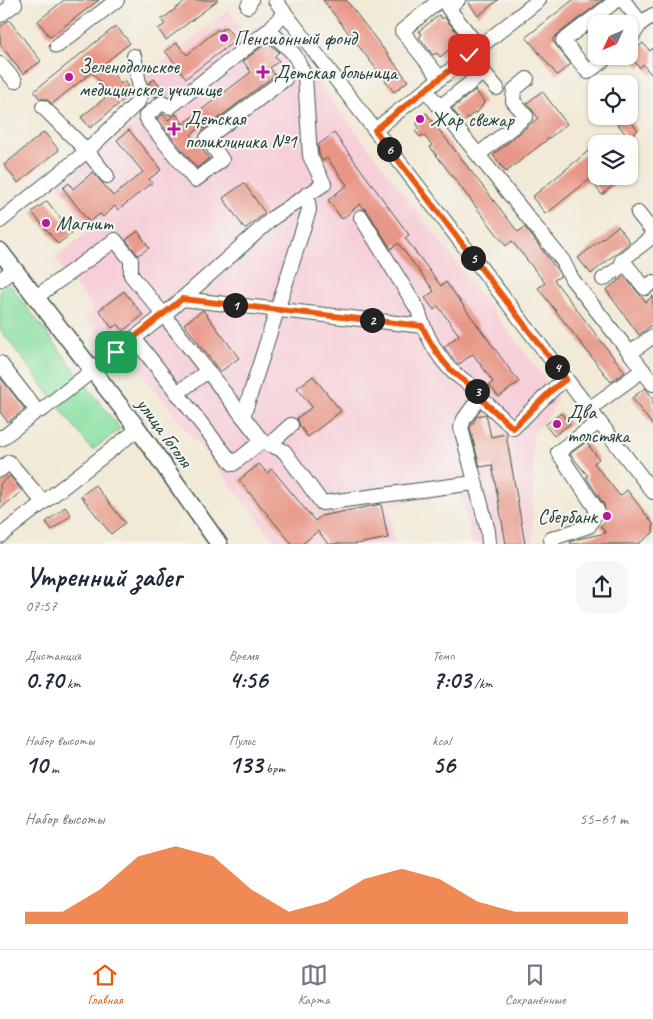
<!DOCTYPE html>
<html lang="ru">
<meta charset="utf-8">
<style>
:root{--surface:#fff;--page:#f6f6f7;--text:#1f2937;--muted:#747a83;--line:#e0e1e3;--accent:#ea580c}
body{margin:0;font-family:Caveat,sans-serif;background:var(--page);color:var(--text);height:100vh;display:flex;flex-direction:column;font-size:19px;white-space:nowrap}
*{box-sizing:border-box;margin:0}
p{font-size:16px;color:var(--muted)}
.icon{flex:none;width:28px;height:28px;fill:none;stroke:currentColor;stroke-width:2;stroke-linecap:round;stroke-linejoin:round}
.map{position:relative;height:544px;overflow:hidden}
.side{display:flex;flex-direction:column;background:var(--surface);flex:1}
.side>*{flex:none}
.needle{width:32px;rotate:226deg}
.controls{position:absolute;left:588px;top:15px;display:grid;gap:10px}
.controls a{display:grid;place-items:center;width:50px;height:50px;border-radius:10px;background:var(--surface);box-shadow:0 1px 4px #0004;font-size:25px}
.pin{position:absolute;display:grid;place-items:center;width:42px;height:42px;color:#fff;margin:-21px;border-radius:10px;box-shadow:0 2px 8px #0006}
.km{position:absolute;width:25px;height:25px;margin:-12px;border-radius:50%;background:#222;color:#fff;font-size:14px;line-height:25px;text-align:center}
.round{display:grid;place-items:center;flex:none;width:52px;height:52px;border-radius:15px;background:var(--page)}
.headline{display:flex;align-items:center;justify-content:space-between;height:85px;padding:0 25px}
h1{font-size:28px;font-weight:800;line-height:38px}
.metrics{display:grid;grid-template-columns:repeat(3,1fr);gap:8px;height:85px;padding:5px 25px}
.metrics div{display:grid;align-content:center}
.metrics b{font-size:25px;font-weight:800}
.metrics small{font-size:14px;font-weight:400}
.metrics p{font-size:14px}
.chart{height:140px;padding:10px 25px}
.chart p{display:flex;justify-content:space-between}
.chart svg{width:100%;height:90px;margin-top:5px;fill:var(--accent);opacity:.7}
.menu{display:flex;justify-content:space-around;align-items:center;height:70px;border-top:1px solid var(--line);background:var(--surface);font-size:14px;color:var(--muted)}
.menu a{display:grid;justify-items:center;gap:2px}
.menu .on{color:var(--accent)}
.map>svg:first-child{display:block}
</style>
<div class="map">
<svg width="653" height="544" viewBox="0 0 653 544">
<rect width="100%" height="100%" fill="#f6f6f2"/>
<filter id="ink" filterUnits="userSpaceOnUse"><feTurbulence type="fractalNoise" baseFrequency=".02" numOctaves="2"/><feDisplacementMap in="SourceGraphic" scale="10" xChannelSelector="R" yChannelSelector="G"/><feConvolveMatrix kernelMatrix="1 2 1 2 8 2 1 2 1" color-interpolation-filters="sRGB"/></filter>
<filter id="wash" filterUnits="userSpaceOnUse"><feTurbulence type="fractalNoise" baseFrequency=".0096" numOctaves="4" result="noise"/><feDisplacementMap in="SourceGraphic" scale="20" xChannelSelector="R" yChannelSelector="G"/><feGaussianBlur stdDeviation="1.12" result="paint"/><feColorMatrix in="noise" values="0 0 0 0 0 0 0 0 0 0 0 0 0 0 0 0 0 1.4 0 .05"/><feComposite in="paint" operator="in"/></filter>
<g filter="url(#wash)">
<rect width="100%" height="100%" fill="#f2e9d6"/>
<polygon fill="#f6cfd8" points="228,10 246,34 269,18 558,396 551,412 533,435 533,544 471,544 461,492 390,506 395,544 278,544 127,355 119,362 85,317 94,310 55,259 90,230 57,185 153,107 146,98 144,77"/>
<polygon fill="#8be0a2" stroke="#558e6b" points="0,272 120,429 92,450 0,329"/>
<g id="blocks">
<g fill="#e89787">
<polygon points="64,0 99,0 50,37 38,21"/>
<polygon points="187,0 218,0 166,40 158,29 165,24 161,20"/>
<polygon points="323,0 346,0 408,81 394,92"/>
<polygon points="467,0 498,0 478,16"/>
<polygon points="573,0 603,0 558,34 552,40 571,64 557,75 526,37"/>
<polygon points="439,15 442,19 444,17 459,35 457,37 460,41 440,57 437,53 433,55 419,37 422,35 419,31"/>
<polygon points="9,20 41,61 23,74 0,44 0,27"/>
<polygon points="116,26 130,43 105,63 121,84 124,81 132,93 90,128 81,117 110,94 92,72 52,104 46,99 40,99 34,91"/>
<polygon points="226,27 236,40 186,78 165,51 177,43 187,55 218,29 220,31"/>
<polygon points="268,42 279,52 275,56 279,61 270,68 275,75 204,129 202,126 191,135 209,158 197,168 157,119 163,114 168,120 176,114 183,124 251,72 243,61"/>
<polygon points="643,43 650,51 653,48 653,77 643,64 640,68 629,55"/>
<polygon points="154,79 166,93 164,95 155,97 149,90 148,84"/>
<polygon points="475,90 483,100 484,103 477,113 475,112 463,122 452,109"/>
<polygon points="542,91 567,124 506,172 493,155 538,118 527,103"/>
<polygon points="426,113 518,232 525,227 558,271 561,276 554,280 625,372 611,382 538,288 545,283 512,241 506,246 430,147 432,145 423,135 420,137 415,131 419,128 417,124 418,119"/>
<polygon points="611,116 626,116 638,130 629,138"/>
<polygon points="129,130 161,170 149,179 152,183 118,210 115,206 103,217 100,214 89,222 63,188 69,183 73,189 93,172 113,196 143,172 117,140"/>
<polygon points="44,132 59,150 18,183 4,165"/>
<polygon points="334,133 409,235 405,238 441,286 446,282 519,382 499,397 489,385 493,382 473,354 458,365 444,347 459,335 438,306 434,310 425,298 434,291 398,243 391,249 368,212 360,204 342,219 328,200 347,185 327,158 323,161 319,154 318,145"/>
<polygon points="592,148 596,154 596,176 613,176 617,182 602,195 590,179 546,214 532,197"/>
<polygon points="244,183 265,213 245,229 223,198"/>
<polygon points="47,201 72,233 58,244 32,212"/>
<polygon points="618,226 630,242 591,274 578,258"/>
<polygon points="138,231 149,248 138,255 126,240"/>
<polygon points="624,276 646,302 653,296 653,324 639,335 606,290"/>
<polygon points="124,291 143,315 123,331 118,324 112,328 99,310"/>
<polygon points="203,310 239,358 220,372 184,324"/>
<polygon points="313,376 341,411 308,437 300,426 297,418 312,407 297,388"/>
<polygon points="0,377 25,409 8,422 0,412"/>
<polygon points="645,388 653,398 653,426 632,398"/>
<polygon points="561,413 570,424 554,436 545,425"/>
<polygon points="486,414 491,437 506,434 525,544 506,544 492,465 480,467 470,428 477,416"/>
<polygon points="586,442 599,459 594,463 620,496 627,490 653,524 653,533 638,544 571,544 570,542 578,539 606,533 600,526 610,518 605,512 604,505 586,477 588,476 570,454"/>
<polygon points="259,464 267,473 272,469 315,521 321,516 381,504 388,538 357,544 328,544 318,531 302,544 292,544 239,480"/>
<polygon points="10,476 22,491 0,509 0,484"/>
<polygon points="95,485 125,523 111,534 81,496"/>
<polygon points="65,507 71,515 52,530 46,522"/>
</g>
</g>
</g>
<g filter="url(#ink)">
<use href="#blocks" fill-opacity="0" stroke="#3f574c" stroke-width="1"/>
<g fill="none" stroke-linecap="round" stroke-linejoin="round">
<g stroke="#3f574c" stroke-width="16">
<g id="minor">
<polyline points="275,0 653,492"/>
<polyline points="440,0 402,31 440,78"/>
<polyline points="458,0 448,8 479,47"/>
<polyline points="623,0 641,23"/>
<polyline points="248,6 251,0"/>
<polyline points="284,13 269,30 170,107 162,103 146,116 149,123 195,180 222,160 207,138 285,79"/>
<polyline points="0,15 15,4 11,0"/>
<polyline points="629,41 641,23 653,15"/>
<polyline points="57,46 117,0"/>
<polyline points="469,55 497,88"/>
<polyline points="609,56 588,72 563,41 617,0"/>
<polyline points="0,64 15,81"/>
<polyline points="426,90 563,261 572,279 630,353"/>
<polyline points="43,107 87,151 107,176"/>
<polyline points="440,107 484,72"/>
<polyline points="375,130 539,0"/>
<polyline points="478,155 526,116 513,101 514,90 527,79"/>
<polyline points="638,213 653,232"/>
<path d="M361 217 418 310C425 333 435 354 452 371 461 380 475 385 480 397L464 419 461 428 488 531 489 544"/>
<polyline points="0,221 87,151 138,102 141,94 134,56"/>
<polyline points="653,236 622,260 645,288 653,282"/>
<polyline points="603,279 625,264"/>
<polyline points="0,280 14,269"/>
<polyline points="36,297 115,240 131,260 131,275 164,315 274,217 324,184 310,156 305,76 294,54 269,30"/>
<polyline points="182,299 423,326"/>
<polyline points="653,336 630,353 653,384"/>
<polyline points="134,338 233,464 262,441"/>
<polyline points="0,363 37,411 1,439 0,437"/>
<polyline points="177,393 208,371"/>
<polyline points="480,397 513,428 553,389 566,379"/>
<polyline points="589,409 643,370"/>
<polyline points="37,411 42,410 164,315 262,441 284,451 322,503 474,483"/>
<polyline points="243,417 309,210 307,194"/>
<polyline points="269,445 291,425"/>
<polyline points="0,470 9,462 43,502"/>
<polyline points="0,536 138,429"/>
<polyline points="552,544 551,539 589,526 597,510 558,452 599,422"/>
</g>
</g>
<g stroke="#3f574c" stroke-width="19">
<polyline id="major" points="0,251 138,429 219,544"/>
</g>
<use href="#minor" stroke="#fff" stroke-width="14"/>
<use href="#major" stroke="#fff" stroke-width="16"/>
</g>
</g>
<g fill="none" stroke-linecap="round" stroke-linejoin="round" filter="url(#ink)">
<g stroke="#fff" stroke-width="10">
<path id="route" d="M116 352 182 299 422 326C430 343 438 357 451 370 460 380 475 385 480 398L513 428 553 389 566 379 375 130 469 55"/>
</g>
<use href="#route" stroke="#ea580c" stroke-width="6"/>
</g>
<g fill="#b5179e" stroke="#f6f6f2" stroke-width="2">
<circle cx="224" cy="38" r="5"/>
<path d="M260.5 64.5h5v5h5v5h-5v5h-5v-5h-5v-5h5z"/>
<circle cx="69" cy="77" r="5"/>
<circle cx="420" cy="119" r="5"/>
<path d="M171.5 121.5h5v5h5v5h-5v5h-5v-5h-5v-5h5z"/>
<circle cx="46" cy="223" r="5"/>
<circle cx="557" cy="424" r="5"/>
<circle cx="607" cy="516" r="5"/>
</g>
<g text-anchor="middle" stroke-width="4" stroke-linejoin="round" paint-order="stroke">
<g font-size="20" fill="#1f3d34" stroke="#f6f6f2" text-anchor="start">
<text x="234" y="45">Пенсионный фонд</text>
<text x="79" y="73">Зеленодольское<tspan x="79" dy="23">медицинское училище</tspan></text>
<text x="274" y="79">Детская больница</text>
<text x="185" y="125">Детская<tspan x="185" dy="23">поликлиника №1</tspan></text>
<text x="430" y="126">Жар свежар</text>
<text x="56" y="230">Магнит</text>
<text x="567" y="419">Два<tspan x="567" dy="23">толстяка</tspan></text>
<text x="597" y="523" text-anchor="end">Сбербанк</text>
</g>
<g font-size="20" fill="#1f3d34" stroke="#f6f6f2">
<text transform="translate(165 432) rotate(54)" y="7">улица Гоголя</text>
</g>
</g>
</svg>
<div class="controls">
<a><svg class="needle" viewBox="-14 -14 28 28"><path d="M0-13l5 13h-10z" fill="#e53935"/><path d="M0 13l5-13h-10z" fill="#747a83"/></svg></a>
<a><svg class="icon" aria-label="locate" viewBox="0 0 24 24"><circle cx="12" cy="12" r="6"/><path d="M12 2v4M12 18v4M2 12h4M18 12h4"/></svg></a>
<a><svg class="icon" aria-label="layers" viewBox="0 0 24 24"><path d="M12 4l9 5-9 5-9-5zM3 14l9 5 9-5"/></svg></a>
</div>
<div class="pin" style="left:116px;top:352px;background:#1e9e55"><svg class="icon" aria-label="arrive" viewBox="0 0 24 24"><path d="M6 21V4h12l-3 4 3 4H6"/></svg></div>
<div class="pin" style="left:469px;top:55px;background:#d93025"><svg class="icon" aria-label="check" viewBox="0 0 24 24"><path d="M5 12l5 5 9-10"/></svg></div>
<b class="km" style="left:235px;top:305px">1</b>
<b class="km" style="left:372px;top:320px">2</b>
<b class="km" style="left:477px;top:391px">3</b>
<b class="km" style="left:557px;top:367px">4</b>
<b class="km" style="left:473px;top:258px">5</b>
<b class="km" style="left:389px;top:149px">6</b>
</div>
<section class="side">
<div class="headline"><div><h1>Утренний забег</h1><p>07:57</p></div><a class="round"><svg class="icon" aria-label="share" viewBox="0 0 24 24"><path d="M12 15V3M7 8l5-5 5 5M5 13v7h14v-7"/></svg></a></div>
<div class="metrics">
<div><p>Дистанция</p><b>0.70<small> km</small></b></div>
<div><p>Время</p><b>4:56</b></div>
<div><p>Темп</p><b>7:03<small> /km</small></b></div>
</div>
<div class="metrics">
<div><p>Набор высоты</p><b>10<small> m</small></b></div>
<div><p>Пульс</p><b>133<small> bpm</small></b></div>
<div><p>kcal</p><b>56</b></div>
</div>
<div class="chart"><p><span>Набор высоты</span>55–61 m</p>
<svg viewBox="0 0 160 44" preserveAspectRatio="none"><path d="M0 44V38L10 38L20 27L30 11L40 6L50 11L60 27L70 38L80 33L90 22L100 17L110 22L120 33L130 38L140 38L150 38L160 38V44z"/></svg>
</div>
</section>
<nav class="menu">
<a class="on"><svg class="icon" aria-label="home" viewBox="0 0 24 24"><path d="M3 11l9-7 9 7M6 9v11h12V9"/></svg>Главная</a>
<a><svg class="icon" aria-label="map" viewBox="0 0 24 24"><path d="M3 6l6-2 6 2 6-2v14l-6 2-6-2-6 2zM9 4v14M15 6v14"/></svg>Карта</a>
<a><svg class="icon" aria-label="saved" viewBox="0 0 24 24"><path d="M7 4h10v16l-5-4-5 4z"/></svg>Сохранённые</a>
</nav>
